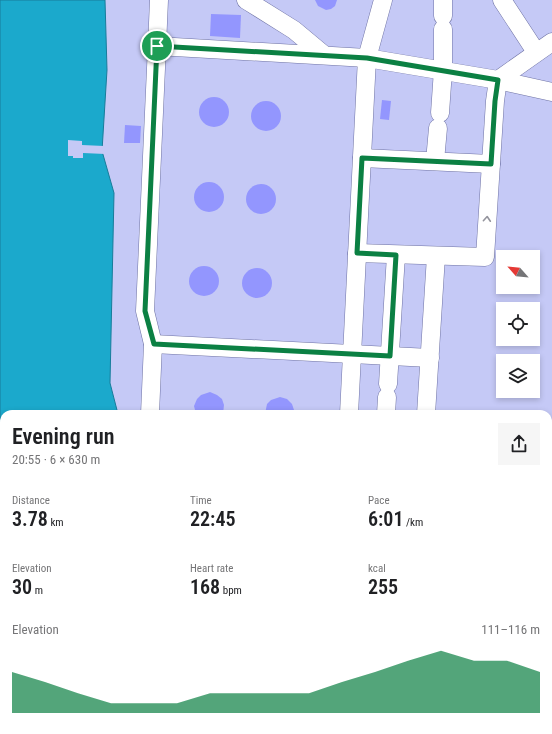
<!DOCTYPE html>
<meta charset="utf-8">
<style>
:root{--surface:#fff;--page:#f6f6f6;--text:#202124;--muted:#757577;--accent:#0b8043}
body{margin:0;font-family:"Roboto Condensed",sans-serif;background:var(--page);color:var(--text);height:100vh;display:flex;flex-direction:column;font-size:15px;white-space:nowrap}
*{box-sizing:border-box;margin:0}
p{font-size:13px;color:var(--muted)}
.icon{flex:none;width:22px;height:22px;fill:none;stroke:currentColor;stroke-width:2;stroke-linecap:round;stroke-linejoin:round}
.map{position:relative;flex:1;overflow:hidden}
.panel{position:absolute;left:0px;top:410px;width:552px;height:324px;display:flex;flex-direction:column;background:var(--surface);border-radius:12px 12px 0 0;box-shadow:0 2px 6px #0003}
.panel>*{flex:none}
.needle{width:26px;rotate:297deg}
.tools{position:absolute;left:496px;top:250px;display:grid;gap:8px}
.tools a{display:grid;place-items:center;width:44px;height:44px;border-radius:0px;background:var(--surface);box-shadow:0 2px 6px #0003;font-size:20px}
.pin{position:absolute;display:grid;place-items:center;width:34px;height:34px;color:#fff;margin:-17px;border:2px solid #fff;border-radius:50%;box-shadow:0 1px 4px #0007}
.round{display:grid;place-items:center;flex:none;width:42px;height:42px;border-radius:0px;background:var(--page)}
.summary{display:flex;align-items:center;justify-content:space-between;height:68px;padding:0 12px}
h1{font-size:22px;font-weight:600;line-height:30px}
.figures{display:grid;grid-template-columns:repeat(3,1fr);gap:6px;height:68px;padding:4px 12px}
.figures div{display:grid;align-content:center}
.figures b{font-size:20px;font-weight:600}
.figures small{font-size:11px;font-weight:400}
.figures p{font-size:11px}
.chart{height:112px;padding:8px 12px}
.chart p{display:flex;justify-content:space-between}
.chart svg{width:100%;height:72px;margin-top:4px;fill:var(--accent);opacity:.7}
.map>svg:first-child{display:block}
</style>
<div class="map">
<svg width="552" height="734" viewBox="0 0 552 734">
<rect width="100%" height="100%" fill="#c5c9f6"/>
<polygon fill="#1ba9cc" stroke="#187c9a" points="0,0 105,0 107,70 102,151 114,193 110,383 118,414 4,414 4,730 194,730 197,734 0,734"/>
<polygon fill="#c5c9f6" points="68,140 82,141 82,145 104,146 105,154 83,153 83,158 73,158 73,156 68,156"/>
<g fill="#9396fe">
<polygon points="315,0 337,0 335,6 331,9 326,10 318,6"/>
<polygon points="211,14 241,15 240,38 210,36"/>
<circle cx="214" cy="112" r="15"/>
<polygon points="382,100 391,101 389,120 380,119"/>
<circle cx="266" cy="116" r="15"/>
<polygon points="125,125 141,126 140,143 124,143"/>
<circle cx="209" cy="197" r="15"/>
<circle cx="261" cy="199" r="15"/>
<circle cx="204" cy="281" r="15"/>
<circle cx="257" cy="283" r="15"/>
<polygon points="210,392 217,395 222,399 224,405 223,414 196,414 194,406 197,399 201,395"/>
<polygon points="280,397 287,399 292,404 294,410 294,414 265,414 267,404 271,400"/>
<polygon points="372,730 388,730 392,734 368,734"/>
</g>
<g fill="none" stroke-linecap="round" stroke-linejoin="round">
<g stroke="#6e72a4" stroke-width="19">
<g id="minor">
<polyline points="246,0 294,30 324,55"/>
<polyline points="502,0 536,52"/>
<polyline points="443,16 443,0"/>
<polyline points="157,46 159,0"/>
<polyline points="440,113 443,70 443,29"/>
<polyline points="362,158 491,164"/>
<polyline points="435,161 438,128"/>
<polyline points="357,253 485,257 495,101 498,80 552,42"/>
<polyline points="153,344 430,358"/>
<polyline points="388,384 396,255"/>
<polyline points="150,414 153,344 145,311 157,46 367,58 498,80 552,92"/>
<polyline points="349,414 367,58 383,0"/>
<polyline points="386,414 387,397"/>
<polyline points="426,414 436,256"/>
<polyline points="265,730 269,734"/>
<polyline points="499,730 500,734"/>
</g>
</g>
<use href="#minor" stroke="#fff" stroke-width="18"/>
</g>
<defs><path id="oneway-chevron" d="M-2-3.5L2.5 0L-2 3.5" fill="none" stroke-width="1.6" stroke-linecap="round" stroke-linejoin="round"/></defs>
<use stroke="#94949d" href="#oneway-chevron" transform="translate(487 219) rotate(-86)"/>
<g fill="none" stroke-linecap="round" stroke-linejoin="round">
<g stroke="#fff" stroke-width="8">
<polygon id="route" points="157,46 367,58 498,80 495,101 491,164 362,158 357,253 396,255 390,356 154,344 145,311"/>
</g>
<use href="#route" stroke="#0b8043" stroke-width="5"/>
</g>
</svg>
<div class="tools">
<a><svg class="needle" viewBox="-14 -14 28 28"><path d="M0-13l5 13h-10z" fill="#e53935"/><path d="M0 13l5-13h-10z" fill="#757577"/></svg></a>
<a><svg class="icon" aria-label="locate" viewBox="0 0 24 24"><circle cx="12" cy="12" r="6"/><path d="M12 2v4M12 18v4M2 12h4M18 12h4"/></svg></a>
<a><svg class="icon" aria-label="layers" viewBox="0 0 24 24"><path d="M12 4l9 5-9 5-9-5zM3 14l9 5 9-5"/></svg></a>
</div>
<div class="pin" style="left:157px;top:46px;background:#1e9e55"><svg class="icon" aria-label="arrive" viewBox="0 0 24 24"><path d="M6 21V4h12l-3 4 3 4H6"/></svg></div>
<section class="panel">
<div class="summary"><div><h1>Evening run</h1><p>20:55 · 6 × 630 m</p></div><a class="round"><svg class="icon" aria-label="share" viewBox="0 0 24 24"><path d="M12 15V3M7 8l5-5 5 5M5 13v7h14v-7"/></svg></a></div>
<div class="figures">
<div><p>Distance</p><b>3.78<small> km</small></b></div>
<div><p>Time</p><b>22:45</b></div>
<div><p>Pace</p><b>6:01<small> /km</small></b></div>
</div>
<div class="figures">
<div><p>Elevation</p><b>30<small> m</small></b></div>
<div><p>Heart rate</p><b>168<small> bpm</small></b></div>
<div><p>kcal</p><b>255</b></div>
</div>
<div class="chart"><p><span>Elevation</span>111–116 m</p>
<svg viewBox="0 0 160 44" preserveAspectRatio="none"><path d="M0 44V19L10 25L20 32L30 38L40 38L50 38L60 32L70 32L80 32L90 32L100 25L110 19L120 12L130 6L140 12L150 12L160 19V44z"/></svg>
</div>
</section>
</div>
